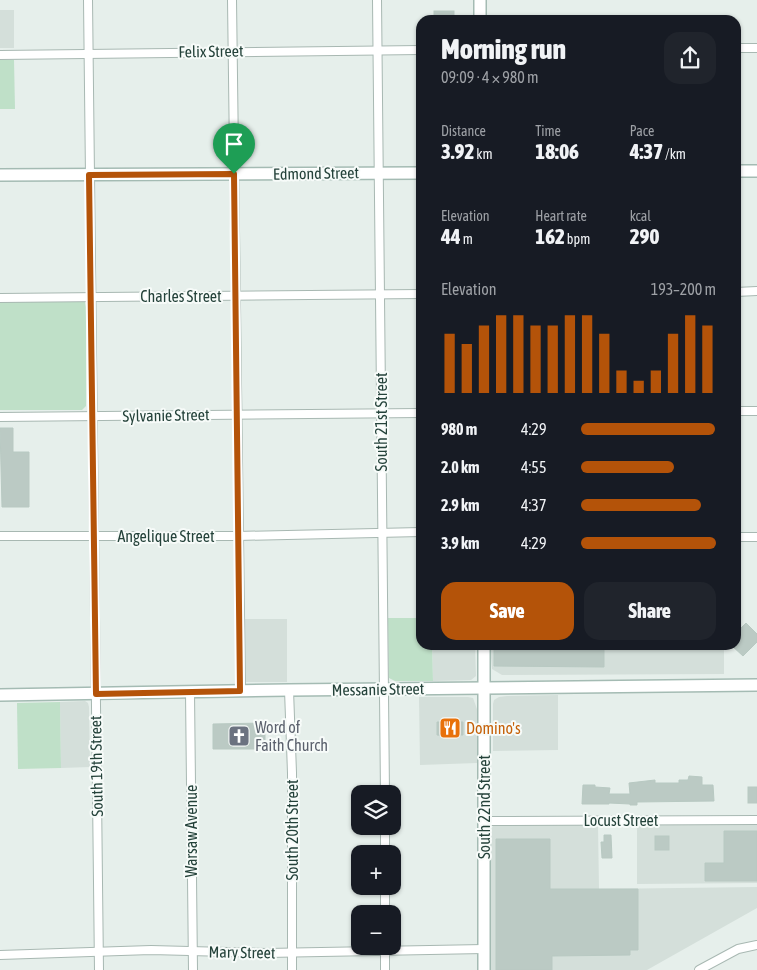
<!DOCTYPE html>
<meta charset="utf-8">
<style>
:root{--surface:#171b24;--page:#20242c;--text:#f1f3f6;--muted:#9ea1a6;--accent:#b45309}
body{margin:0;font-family:"Asap Condensed",sans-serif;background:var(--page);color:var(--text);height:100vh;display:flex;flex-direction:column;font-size:19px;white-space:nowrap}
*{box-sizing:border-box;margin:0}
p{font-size:16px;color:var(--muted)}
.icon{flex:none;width:28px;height:28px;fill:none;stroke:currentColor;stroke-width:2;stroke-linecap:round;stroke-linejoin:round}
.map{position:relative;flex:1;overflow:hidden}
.drawer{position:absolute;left:416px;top:15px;width:325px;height:635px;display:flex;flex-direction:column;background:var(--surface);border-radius:15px;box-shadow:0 1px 4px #0004}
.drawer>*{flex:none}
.buttons{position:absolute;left:351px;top:785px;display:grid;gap:10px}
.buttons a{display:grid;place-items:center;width:50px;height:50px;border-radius:10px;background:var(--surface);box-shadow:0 1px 4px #0004;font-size:25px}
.pin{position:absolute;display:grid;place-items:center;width:42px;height:42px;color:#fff;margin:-51px -21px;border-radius:50% 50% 50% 0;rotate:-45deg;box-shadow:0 0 5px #0007}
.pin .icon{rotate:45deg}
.round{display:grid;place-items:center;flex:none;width:52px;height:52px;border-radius:15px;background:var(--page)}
.summary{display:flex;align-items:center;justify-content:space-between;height:85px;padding:0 25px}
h1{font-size:28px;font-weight:800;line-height:38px}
.figures{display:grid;grid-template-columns:repeat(3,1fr);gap:8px;height:85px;padding:5px 25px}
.figures div{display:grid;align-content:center}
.figures b{font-size:21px;font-weight:800}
.figures small{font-size:14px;font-weight:400}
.figures p{font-size:14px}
.chart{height:140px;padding:10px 25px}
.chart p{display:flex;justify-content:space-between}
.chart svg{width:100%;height:90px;margin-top:5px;stroke:var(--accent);stroke-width:6}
.button{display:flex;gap:10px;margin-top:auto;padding:10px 25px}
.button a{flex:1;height:58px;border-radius:15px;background:var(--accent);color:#fff;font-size:20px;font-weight:800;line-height:58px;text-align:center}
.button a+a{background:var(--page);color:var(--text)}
ul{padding:0 25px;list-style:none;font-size:16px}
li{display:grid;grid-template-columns:80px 60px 1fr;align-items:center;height:38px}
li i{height:12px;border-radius:6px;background:var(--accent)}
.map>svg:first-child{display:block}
</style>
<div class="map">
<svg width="757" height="970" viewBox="0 0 757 970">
<rect width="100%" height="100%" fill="#e6efeb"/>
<g fill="#d4dfda">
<rect x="0" y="10" width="14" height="38"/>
<polygon points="243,619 287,619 287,682 246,682 244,680"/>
<polygon points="432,645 475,645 476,676 471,680 433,681"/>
<polygon points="490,645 724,645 724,674 502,675 492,669"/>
<polygon points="558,695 558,750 493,751 493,704 494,700 499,697 507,696"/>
<polygon points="419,697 468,697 473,698 477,709 477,763 420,765"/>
<polygon points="85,701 88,703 89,707 90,767 61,768 60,702"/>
<polygon points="500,825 598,825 599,889 757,887 757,908 647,970 489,970 490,831 493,826"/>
<polygon points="637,825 757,825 757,883 637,884"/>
</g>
<g fill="#bfe0c8">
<polygon points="0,60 14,60 15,109 0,109"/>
<polygon points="82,300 85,302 86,307 86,406 82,410 0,410 0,301"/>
<polygon points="388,618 421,618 421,645 432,645 433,681 395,681 389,678"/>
<polygon points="60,702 61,768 18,769 17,703"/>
</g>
<g fill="#bbcac4" stroke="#b8c9c2">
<rect x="434" y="11" width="20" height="9"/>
<polygon points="0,428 13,428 13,452 29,452 29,507 2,507"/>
<polygon points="746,623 757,634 757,642 743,656 731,645 736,645 736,633"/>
<polygon points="494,645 604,645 604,667 494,666"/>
<polygon points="437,722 463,722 463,735 458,735 458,737 437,735"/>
<polygon points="265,723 265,749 213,749 213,724"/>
<polygon points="689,776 702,777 702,785 713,785 714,801 637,802 637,805 630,805 630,804 609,803 609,804 582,804 583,785 595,785 595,787 610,788 609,794 630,794 629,783 655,780 655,783 679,783 679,780 688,780"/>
<rect x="748" y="787" width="9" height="16"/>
<polygon points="724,831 757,831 757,881 705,881 705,863 724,863"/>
<polygon points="604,835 611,835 612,858 602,858 601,842 604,842"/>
<rect x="655" y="836" width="14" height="14"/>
<polygon points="496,839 550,839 550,889 638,889 638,950 630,950 630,955 552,956 552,970 496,970"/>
</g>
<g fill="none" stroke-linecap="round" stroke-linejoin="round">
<g stroke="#a8b8b2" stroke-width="10">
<g id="street">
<polyline points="88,0 99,970"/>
<polyline points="232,0 241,691"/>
<polyline points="377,0 385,794"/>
<polyline points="736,48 757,48"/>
<polyline points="0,55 421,50"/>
<polyline points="736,292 757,291"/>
<polyline points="0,298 421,294"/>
<polyline points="736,411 757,411"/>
<polyline points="0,417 421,413"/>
<polyline points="0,536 238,536 421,532"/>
<polyline points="736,537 757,537"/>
<polyline points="289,690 292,773 292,970"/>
<polyline points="190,692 193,970"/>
<polyline points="484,821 757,820"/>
<polyline points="385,854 385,826"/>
<polyline points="385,914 385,886"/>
<polyline points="385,948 385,970"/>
<polyline points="0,955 151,950 267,953 484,949"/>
<polyline points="699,970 738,949 757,945"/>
</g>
</g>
<g stroke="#a4bbb3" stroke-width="14">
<g id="secondary">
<polyline points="480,0 480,20"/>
<polyline points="736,171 757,171"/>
<polyline points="0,175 421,173"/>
<polyline points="484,645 484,970"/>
<polyline points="0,695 289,690 757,685"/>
</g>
</g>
<use href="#street" stroke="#fff" stroke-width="8"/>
<use href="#secondary" stroke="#fff" stroke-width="11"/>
</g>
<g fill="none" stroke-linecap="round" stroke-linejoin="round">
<g stroke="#fff" stroke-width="10">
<polygon id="route" points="234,174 240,691 96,694 89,175"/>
</g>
<use href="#route" stroke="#b45309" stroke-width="6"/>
</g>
<defs>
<g id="restaurant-square" transform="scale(1.125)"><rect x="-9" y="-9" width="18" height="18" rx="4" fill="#e8710a" stroke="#f7fbf9"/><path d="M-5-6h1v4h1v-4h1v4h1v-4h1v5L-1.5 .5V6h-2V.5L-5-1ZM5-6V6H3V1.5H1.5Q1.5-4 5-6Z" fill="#fff"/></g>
<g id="church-square" transform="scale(1.125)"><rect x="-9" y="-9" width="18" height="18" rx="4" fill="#6b7280" stroke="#f7fbf9"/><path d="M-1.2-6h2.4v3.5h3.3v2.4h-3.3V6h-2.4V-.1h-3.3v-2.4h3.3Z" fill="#fff"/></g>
</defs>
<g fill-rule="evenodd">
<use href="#restaurant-square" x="450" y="728"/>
<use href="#church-square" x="239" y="736"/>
</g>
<g text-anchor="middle" stroke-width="4" stroke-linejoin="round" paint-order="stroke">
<g font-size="16" fill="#24423a" stroke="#f7fbf9">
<text transform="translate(211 51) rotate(-1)" y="6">Felix Street</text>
<text transform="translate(316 173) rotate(-1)" y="6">Edmond Street</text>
<text x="181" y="302">Charles Street</text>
<text transform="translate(166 415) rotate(-1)" y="6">Sylvanie Street</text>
<text transform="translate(381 422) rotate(-90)" y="6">South 21st Street</text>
<text x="166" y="542">Angelique Street</text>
<text transform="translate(378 689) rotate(-1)" y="6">Messanie Street</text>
<text transform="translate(96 766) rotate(-91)" y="6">South 19th Street</text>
<text transform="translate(484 807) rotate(-90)" y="6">South 22nd Street</text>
<text x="621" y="826">Locust Street</text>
<text transform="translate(292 830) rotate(-90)" y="6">South 20th Street</text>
<text transform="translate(191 831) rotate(-90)" y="6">Warsaw Avenue</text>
<text transform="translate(242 952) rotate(1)" y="6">Mary Street</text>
</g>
<g font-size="16" fill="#5b616d" stroke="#f7fbf9" text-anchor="start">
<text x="255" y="733">Word of<tspan x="255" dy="18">Faith Church</tspan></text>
</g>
<g font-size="16" fill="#c56008" stroke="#f7fbf9" text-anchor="start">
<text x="466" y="734">Domino's</text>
</g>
</g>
</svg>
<div class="buttons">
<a><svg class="icon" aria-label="layers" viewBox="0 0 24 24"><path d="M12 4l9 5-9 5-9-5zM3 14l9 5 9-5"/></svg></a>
<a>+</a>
<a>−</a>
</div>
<div class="pin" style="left:234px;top:174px;background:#1e9e55"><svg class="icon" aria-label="arrive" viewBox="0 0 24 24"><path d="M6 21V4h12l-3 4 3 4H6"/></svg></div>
<section class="drawer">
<div class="summary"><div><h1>Morning run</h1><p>09:09 · 4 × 980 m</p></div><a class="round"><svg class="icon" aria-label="share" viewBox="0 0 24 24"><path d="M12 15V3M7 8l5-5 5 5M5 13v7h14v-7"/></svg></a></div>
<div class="figures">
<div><p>Distance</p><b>3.92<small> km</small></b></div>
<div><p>Time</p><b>18:06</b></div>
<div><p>Pace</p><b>4:37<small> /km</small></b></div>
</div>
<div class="figures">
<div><p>Elevation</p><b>44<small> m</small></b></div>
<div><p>Heart rate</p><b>162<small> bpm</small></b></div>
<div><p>kcal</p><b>290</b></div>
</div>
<div class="chart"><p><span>Elevation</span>193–200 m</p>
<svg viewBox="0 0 160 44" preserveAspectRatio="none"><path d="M5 44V15M15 44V20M25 44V11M35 44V6M45 44V6M55 44V11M65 44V11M75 44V6M85 44V6M95 44V15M105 44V33M115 44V38M125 44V33M135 44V15M145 44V6M155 44V11"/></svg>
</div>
<ul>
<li><b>980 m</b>4:29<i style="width:99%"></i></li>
<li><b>2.0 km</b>4:55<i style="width:69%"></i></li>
<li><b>2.9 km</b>4:37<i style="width:89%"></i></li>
<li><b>3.9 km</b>4:29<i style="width:100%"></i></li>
</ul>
<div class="button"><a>Save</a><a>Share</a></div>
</section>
</div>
